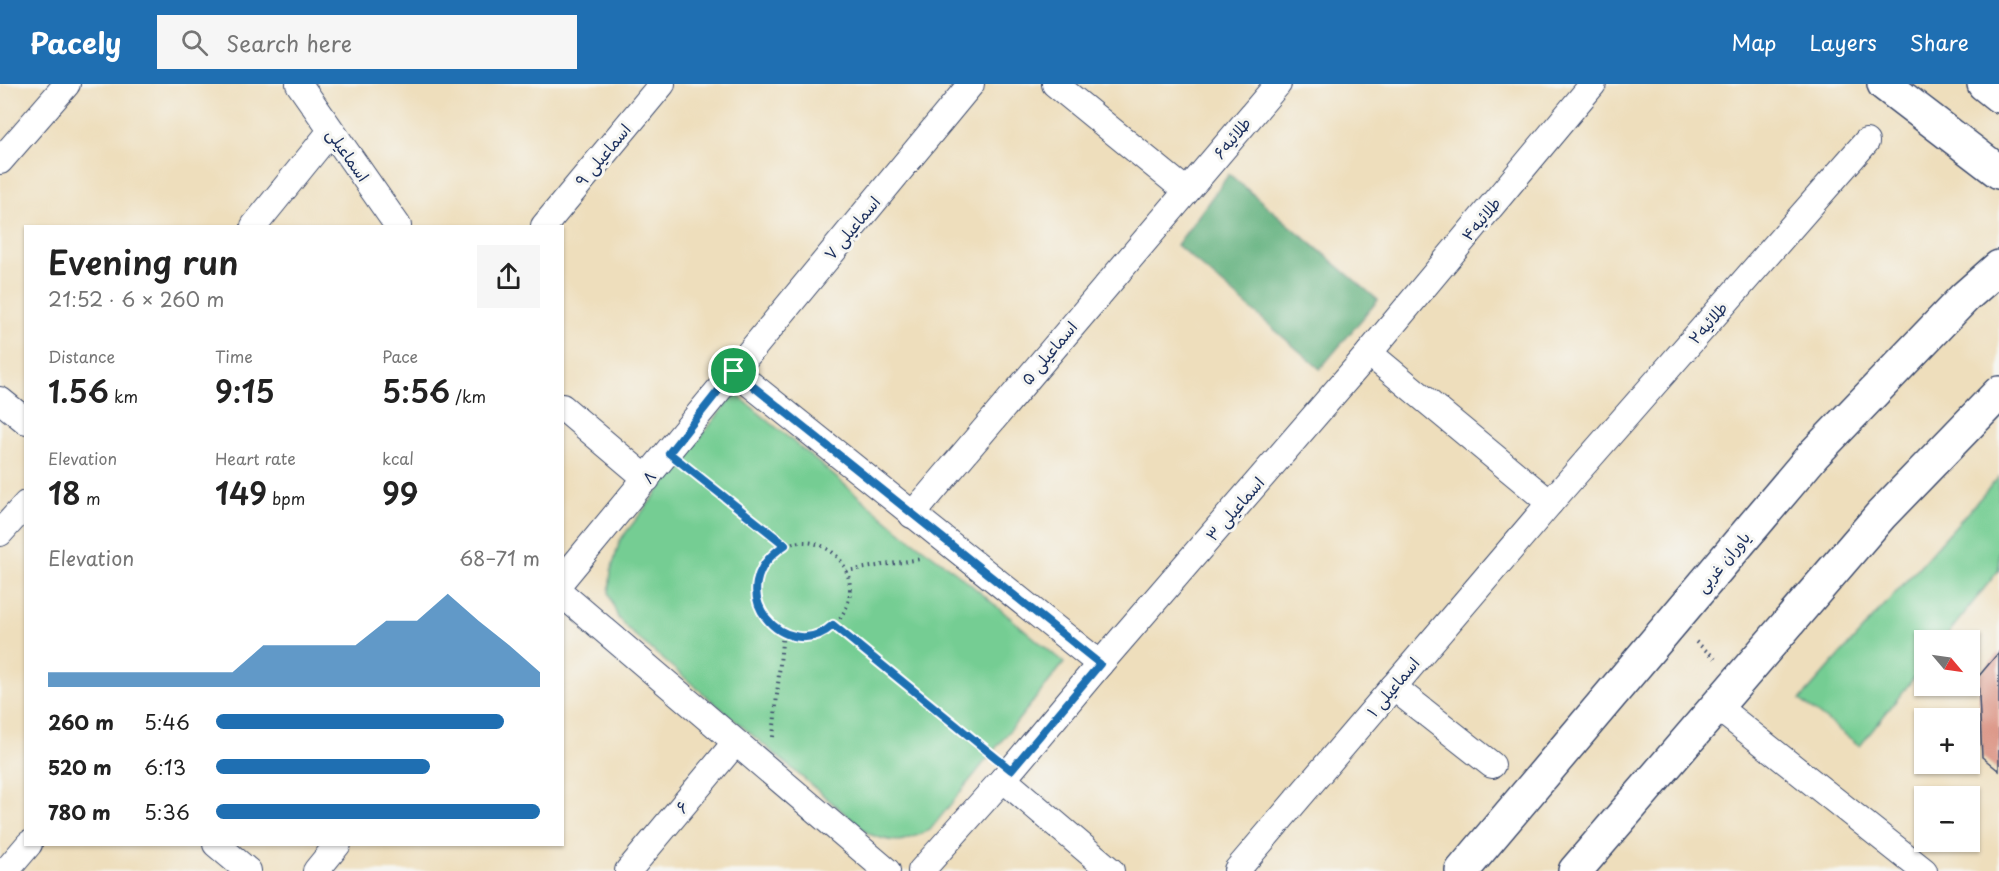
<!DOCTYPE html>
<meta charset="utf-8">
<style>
:root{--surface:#fff;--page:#f6f6f6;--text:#222;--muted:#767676;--accent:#1f6fb2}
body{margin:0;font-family:"Playpen Sans","Playpen Sans Arabic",sans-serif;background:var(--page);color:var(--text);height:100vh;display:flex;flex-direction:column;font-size:22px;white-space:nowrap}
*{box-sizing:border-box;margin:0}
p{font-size:20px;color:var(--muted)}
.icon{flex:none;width:33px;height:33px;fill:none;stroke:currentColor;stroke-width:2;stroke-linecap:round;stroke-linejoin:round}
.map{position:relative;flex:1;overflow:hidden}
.details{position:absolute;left:24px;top:141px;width:540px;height:621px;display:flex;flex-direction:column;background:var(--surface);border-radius:0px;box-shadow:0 2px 4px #0004}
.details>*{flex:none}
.needle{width:39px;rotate:119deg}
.controls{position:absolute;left:1914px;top:546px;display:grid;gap:12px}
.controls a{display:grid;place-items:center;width:66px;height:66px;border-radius:0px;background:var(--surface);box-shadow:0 2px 4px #0004;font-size:30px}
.pin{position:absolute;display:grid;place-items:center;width:51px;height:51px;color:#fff;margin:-26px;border:3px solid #fff;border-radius:50%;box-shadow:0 2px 6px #0007}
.round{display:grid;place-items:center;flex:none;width:63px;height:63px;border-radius:0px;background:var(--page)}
.head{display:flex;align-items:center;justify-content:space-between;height:102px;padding:0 24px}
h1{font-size:33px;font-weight:600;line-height:45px}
.stats{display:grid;grid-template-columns:repeat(3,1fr);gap:9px;height:102px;padding:6px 24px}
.stats div{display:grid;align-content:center}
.stats b{font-size:30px;font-weight:600}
.stats small{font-size:16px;font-weight:400}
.stats p{font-size:16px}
.chart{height:168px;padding:12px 24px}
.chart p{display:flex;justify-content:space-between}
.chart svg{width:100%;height:108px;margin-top:6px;fill:var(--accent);opacity:.7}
ul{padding:0 24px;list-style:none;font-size:20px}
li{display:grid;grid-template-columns:96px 72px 1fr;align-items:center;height:45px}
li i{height:15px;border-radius:8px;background:var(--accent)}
header{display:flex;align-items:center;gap:36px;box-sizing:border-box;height:84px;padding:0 30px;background:var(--accent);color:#fff}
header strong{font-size:28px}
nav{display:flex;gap:33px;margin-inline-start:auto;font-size:21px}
.search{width:420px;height:54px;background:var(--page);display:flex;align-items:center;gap:15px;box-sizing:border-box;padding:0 21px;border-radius:0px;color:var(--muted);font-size:22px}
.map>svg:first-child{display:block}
</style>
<header>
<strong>Pacely</strong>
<div class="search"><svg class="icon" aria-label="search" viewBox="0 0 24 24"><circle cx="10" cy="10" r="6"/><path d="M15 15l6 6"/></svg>Search here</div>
<nav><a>Map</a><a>Layers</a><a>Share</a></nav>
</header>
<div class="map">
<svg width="1999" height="787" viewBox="0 0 1999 787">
<rect width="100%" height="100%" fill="#f6f6f2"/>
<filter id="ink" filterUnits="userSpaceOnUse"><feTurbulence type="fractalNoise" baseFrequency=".0167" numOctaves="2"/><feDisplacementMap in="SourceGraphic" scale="12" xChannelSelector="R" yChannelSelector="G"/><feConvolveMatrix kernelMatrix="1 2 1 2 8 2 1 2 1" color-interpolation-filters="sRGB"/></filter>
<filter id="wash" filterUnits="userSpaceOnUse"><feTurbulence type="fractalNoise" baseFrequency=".008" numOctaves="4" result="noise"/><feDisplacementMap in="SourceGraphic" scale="24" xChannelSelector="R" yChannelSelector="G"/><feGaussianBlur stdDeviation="1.35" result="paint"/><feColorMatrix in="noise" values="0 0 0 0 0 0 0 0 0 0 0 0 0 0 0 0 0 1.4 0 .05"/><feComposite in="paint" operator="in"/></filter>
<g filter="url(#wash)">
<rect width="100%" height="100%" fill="#eedebc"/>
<g fill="#75cd93" stroke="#487e78" stroke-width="1.5">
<path d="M735 309 905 451 957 489 1064 579 930 746C903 758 897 761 869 750L632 549 618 534 609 510 611 487 620 456Z"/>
<polygon points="1999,393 1999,486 1943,556 1924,556 1924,581 1860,662 1800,616"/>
</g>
<polygon fill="#60b07d" stroke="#3e706e" stroke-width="1.5" points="1229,90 1378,216 1320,285 1177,161"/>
<g id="blocks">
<polygon fill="#da8f7f" points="1999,568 1999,687 1982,673 1978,593"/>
</g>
</g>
<g filter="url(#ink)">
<use href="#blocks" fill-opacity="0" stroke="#3b496c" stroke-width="1.5"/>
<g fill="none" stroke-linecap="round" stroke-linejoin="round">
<g stroke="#3b496c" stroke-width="28">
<g id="minor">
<polyline points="299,0 398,142"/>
<polyline points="1055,0 1186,107"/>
<polyline points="0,77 67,0"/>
<polyline points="254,142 331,47"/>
<polyline points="544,142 662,0"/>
<polyline points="1369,269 1550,419"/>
<polyline points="734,287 1100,580"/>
<polyline points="0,316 26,337"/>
<polyline points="562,323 647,395"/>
<polyline points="912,431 1278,0"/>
<polyline points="0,449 26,420"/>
<polyline points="562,496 971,0"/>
<polyline points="562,510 887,787"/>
<polyline points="1393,603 1492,681"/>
<polyline points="1716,622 1924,787"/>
<polyline points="1003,695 1111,787"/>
<polyline points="216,760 248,787"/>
<polyline points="1237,786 1550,419 1866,58"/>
<polyline points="6,787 29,760"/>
<polyline points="316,787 338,760"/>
<polyline points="628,787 735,659"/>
<polyline points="921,787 1011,686 1100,580 1369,269 1593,0"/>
</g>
</g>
<g stroke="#3b496c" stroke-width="36">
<g id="secondary">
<polyline points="1884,0 1999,88"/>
<polyline points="1984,0 1999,12"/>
<polyline points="1462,787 1814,370 1965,213 1999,183"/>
<polyline points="1575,787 1881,431 1999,309"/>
</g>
</g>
<g stroke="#3b496c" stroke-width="4" stroke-dasharray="1.5 4.5" stroke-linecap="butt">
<polyline points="690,385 785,461"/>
<circle cx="803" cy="505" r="47"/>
<polyline points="846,487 921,475"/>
<polyline points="833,541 990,668"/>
<polyline points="1696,558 1715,574"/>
<polyline points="773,653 783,548"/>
</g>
<use href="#minor" stroke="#fff" stroke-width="26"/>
<use href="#secondary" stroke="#fff" stroke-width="33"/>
</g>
</g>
<g fill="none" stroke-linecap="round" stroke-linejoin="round" filter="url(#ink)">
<g stroke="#fff" stroke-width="12">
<path id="route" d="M734 287 1100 580 1011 686 833 541C787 583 716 506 785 461L669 369Z"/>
</g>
<use href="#route" stroke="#1f6fb2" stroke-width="8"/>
</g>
<g text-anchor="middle" stroke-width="6" stroke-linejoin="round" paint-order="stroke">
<g font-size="16" fill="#1b2f5e" stroke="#f6f6f2">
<text transform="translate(1232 54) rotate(-50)" y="6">طلائیه۶</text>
<text transform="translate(348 71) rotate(55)" y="6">اسماعیلی</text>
<text transform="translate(603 71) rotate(-50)" y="6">اسماعیلی ۹</text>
<text transform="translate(1481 135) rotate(-50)" y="6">طلائیه۴</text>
<text transform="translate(852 144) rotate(-50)" y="6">اسماعیلی ۷</text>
<text transform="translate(1708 239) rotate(-49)" y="6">طلائیه۲</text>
<text transform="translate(1049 269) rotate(-50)" y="6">اسماعیلی ۵</text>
<text transform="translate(649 393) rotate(-50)" y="6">۸</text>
<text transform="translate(1235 425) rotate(-49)" y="6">اسماعیلی ۳</text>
<text transform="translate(1723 478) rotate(-50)" y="6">یاوران غربی</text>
<text transform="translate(1393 603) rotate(-50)" y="6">اسماعیلی ۱</text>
<text transform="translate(682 723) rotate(-50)" y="6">۶</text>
</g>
</g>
</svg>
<div class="controls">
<a><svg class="needle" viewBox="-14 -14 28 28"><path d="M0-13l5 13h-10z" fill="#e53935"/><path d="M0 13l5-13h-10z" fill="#767676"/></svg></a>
<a>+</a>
<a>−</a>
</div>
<div class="pin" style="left:734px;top:287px;background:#1e9e55"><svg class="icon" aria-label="arrive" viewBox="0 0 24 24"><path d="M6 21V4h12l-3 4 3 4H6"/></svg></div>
<section class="details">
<div class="head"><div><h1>Evening run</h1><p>21:52 · 6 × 260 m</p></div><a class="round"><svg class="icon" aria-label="share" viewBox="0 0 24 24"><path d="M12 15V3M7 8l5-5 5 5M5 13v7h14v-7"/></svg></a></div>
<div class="stats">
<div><p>Distance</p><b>1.56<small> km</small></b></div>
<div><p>Time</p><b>9:15</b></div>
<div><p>Pace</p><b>5:56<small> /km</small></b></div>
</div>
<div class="stats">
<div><p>Elevation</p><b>18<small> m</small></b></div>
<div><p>Heart rate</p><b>149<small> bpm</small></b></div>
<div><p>kcal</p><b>99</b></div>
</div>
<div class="chart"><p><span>Elevation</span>68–71 m</p>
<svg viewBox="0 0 160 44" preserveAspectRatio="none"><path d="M0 44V38L10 38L20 38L30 38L40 38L50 38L60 38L70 27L80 27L90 27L100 27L110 17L120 17L130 6L140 17L150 27L160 38V44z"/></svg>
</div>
<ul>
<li><b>260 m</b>5:46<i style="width:89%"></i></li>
<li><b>520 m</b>6:13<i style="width:66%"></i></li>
<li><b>780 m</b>5:36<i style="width:100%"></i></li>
</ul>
</section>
</div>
